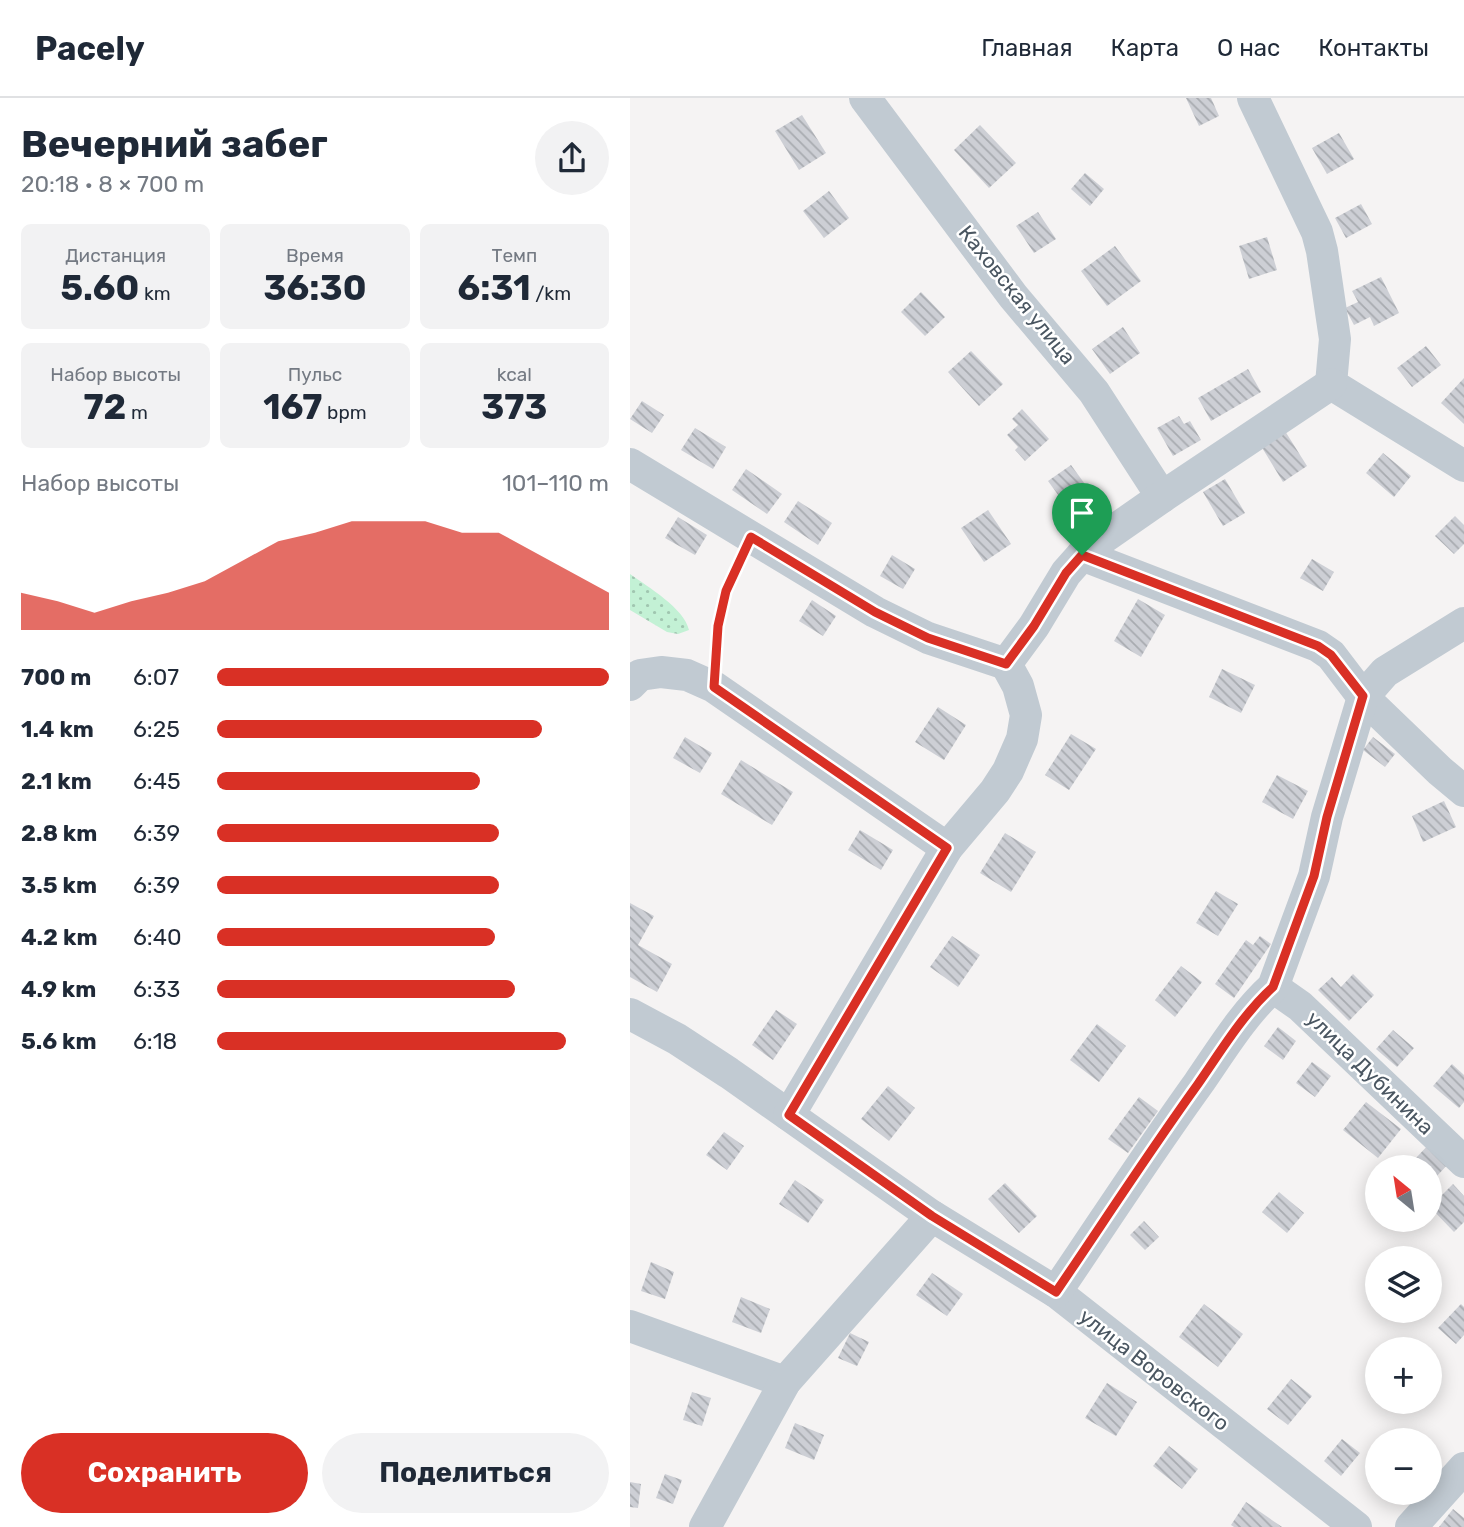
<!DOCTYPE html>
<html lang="ru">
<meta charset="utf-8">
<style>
:root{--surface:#fff;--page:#f2f2f3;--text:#1f2937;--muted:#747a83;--line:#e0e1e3;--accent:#d93025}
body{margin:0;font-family:Rubik,sans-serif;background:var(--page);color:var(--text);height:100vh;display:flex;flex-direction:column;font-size:26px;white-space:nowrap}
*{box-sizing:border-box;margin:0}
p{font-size:23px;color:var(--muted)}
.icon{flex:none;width:38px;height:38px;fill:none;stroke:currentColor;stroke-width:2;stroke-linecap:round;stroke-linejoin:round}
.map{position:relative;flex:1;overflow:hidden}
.side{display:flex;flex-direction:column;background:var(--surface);width:630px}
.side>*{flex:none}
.needle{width:46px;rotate:330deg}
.buttons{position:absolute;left:735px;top:1057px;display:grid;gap:14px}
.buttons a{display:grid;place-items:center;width:77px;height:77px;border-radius:50%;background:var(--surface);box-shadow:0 4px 18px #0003;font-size:35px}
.pin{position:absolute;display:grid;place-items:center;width:60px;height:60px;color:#fff;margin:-72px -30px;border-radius:50% 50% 50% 0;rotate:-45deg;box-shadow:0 0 7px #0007}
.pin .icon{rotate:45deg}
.round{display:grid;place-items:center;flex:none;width:74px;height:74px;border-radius:37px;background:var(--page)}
.summary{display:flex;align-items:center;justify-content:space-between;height:119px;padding:0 21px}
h1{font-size:38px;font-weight:700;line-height:52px}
.metrics{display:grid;grid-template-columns:repeat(3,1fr);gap:10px;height:119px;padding:7px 21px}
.metrics div{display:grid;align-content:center;border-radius:10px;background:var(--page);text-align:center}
.metrics b{font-size:35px;font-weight:700}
.metrics small{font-size:19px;font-weight:400}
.metrics p{font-size:19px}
.chart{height:196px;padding:14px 21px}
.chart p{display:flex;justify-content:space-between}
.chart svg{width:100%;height:126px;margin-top:7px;fill:var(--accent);opacity:.7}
.button{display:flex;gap:14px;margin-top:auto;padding:14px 21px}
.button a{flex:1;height:80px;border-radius:42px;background:var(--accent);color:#fff;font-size:28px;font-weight:700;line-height:80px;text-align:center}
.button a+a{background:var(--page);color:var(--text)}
ul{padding:0 21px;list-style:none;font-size:23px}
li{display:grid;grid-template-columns:112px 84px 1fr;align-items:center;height:52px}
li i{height:18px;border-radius:9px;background:var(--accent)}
header{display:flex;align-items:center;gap:42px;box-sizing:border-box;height:98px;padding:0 35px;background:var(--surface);border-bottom:2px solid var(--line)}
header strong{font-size:33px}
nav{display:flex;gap:38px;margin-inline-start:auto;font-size:24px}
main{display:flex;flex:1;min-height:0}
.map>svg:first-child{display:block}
</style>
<header>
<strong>Pacely</strong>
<nav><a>Главная</a><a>Карта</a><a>О нас</a><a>Контакты</a></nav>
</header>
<main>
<section class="side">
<div class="summary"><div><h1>Вечерний забег</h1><p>20:18 · 8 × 700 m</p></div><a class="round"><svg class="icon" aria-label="share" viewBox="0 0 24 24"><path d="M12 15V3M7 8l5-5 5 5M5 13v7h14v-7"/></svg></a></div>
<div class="metrics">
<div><p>Дистанция</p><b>5.60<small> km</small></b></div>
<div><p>Время</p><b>36:30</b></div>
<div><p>Темп</p><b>6:31<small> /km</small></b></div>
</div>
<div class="metrics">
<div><p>Набор высоты</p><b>72<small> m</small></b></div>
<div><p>Пульс</p><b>167<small> bpm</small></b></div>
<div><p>kcal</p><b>373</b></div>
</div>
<div class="chart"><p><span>Набор высоты</span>101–110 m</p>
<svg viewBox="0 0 160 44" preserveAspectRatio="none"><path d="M0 44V31L10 34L20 38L30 34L40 31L50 27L60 20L70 13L80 10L90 6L100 6L110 6L120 10L130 10L140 17L150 24L160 31V44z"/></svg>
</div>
<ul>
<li><b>700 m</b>6:07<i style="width:100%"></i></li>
<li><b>1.4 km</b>6:25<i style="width:83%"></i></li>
<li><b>2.1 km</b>6:45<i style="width:67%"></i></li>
<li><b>2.8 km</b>6:39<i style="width:72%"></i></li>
<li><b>3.5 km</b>6:39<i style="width:72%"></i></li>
<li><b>4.2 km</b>6:40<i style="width:71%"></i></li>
<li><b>4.9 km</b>6:33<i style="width:76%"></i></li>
<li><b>5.6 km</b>6:18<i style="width:89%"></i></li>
</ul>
<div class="button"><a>Сохранить</a><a>Поделиться</a></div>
</section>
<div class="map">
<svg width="834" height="1429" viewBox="0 0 834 1429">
<defs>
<pattern id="grass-dots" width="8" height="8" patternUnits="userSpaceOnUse" patternTransform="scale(1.75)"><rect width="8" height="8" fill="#c3f1d5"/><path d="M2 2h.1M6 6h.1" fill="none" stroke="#a0c6b0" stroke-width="1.8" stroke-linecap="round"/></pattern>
<pattern id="building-back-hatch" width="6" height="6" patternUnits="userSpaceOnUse" patternTransform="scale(1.75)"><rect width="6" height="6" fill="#cdcfd5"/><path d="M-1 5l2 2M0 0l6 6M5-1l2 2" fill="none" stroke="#a8abb0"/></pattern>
</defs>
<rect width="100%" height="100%" fill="#f5f3f3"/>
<path fill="url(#grass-dots)" d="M0 476C18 489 54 510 59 532L48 536 37 534 0 512Z"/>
<g fill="url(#building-back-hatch)">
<polygon points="556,0 581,0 589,18 569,28"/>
<polygon points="172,17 196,55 169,72 145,33"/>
<polygon points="350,27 386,65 359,90 324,52"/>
<polygon points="709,35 724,61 697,76 682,50"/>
<polygon points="455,75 474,91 460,108 441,91"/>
<polygon points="199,93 219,120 194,140 173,113"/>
<polygon points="731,106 742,126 716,140 705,120"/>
<polygon points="408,114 426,141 404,155 386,128"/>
<polygon points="637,139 647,172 619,181 609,148"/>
<polygon points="485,148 511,183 477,208 451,173"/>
<polygon points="751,179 769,215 744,228 740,219 724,227 715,210 728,204 722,193"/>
<polygon points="291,194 315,219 295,238 271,214"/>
<polygon points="493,229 510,255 480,276 462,251"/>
<polygon points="796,248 811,267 782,289 767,270"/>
<polygon points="341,253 373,286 349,308 318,274"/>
<polygon points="618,271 631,294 581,323 568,300"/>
<polygon points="834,280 834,326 811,305"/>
<polygon points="12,303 34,317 22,335 0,321"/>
<polygon points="392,311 419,341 395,363 385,352 388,349 377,337 388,327 382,321"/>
<polygon points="549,318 554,326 560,323 571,342 543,358 527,330"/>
<polygon points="65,330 96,349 83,371 51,352"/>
<polygon points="655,333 677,368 653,384 631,348"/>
<polygon points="753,355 781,378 764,399 736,375"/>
<polygon points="441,367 460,393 437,409 418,383"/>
<polygon points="116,371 152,396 137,416 102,392"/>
<polygon points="595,381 615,415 593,428 573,394"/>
<polygon points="168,403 202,425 188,447 154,424"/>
<polygon points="358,412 381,446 354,464 331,430"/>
<polygon points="825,418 834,427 834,446 824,456 805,438"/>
<polygon points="48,419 77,437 65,457 35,440"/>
<polygon points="262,457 285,471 273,491 250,478"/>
<polygon points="682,461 704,474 693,493 670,480"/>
<polygon points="508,501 535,517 511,559 484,543"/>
<polygon points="182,502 206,518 193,538 169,523"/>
<polygon points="592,571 625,587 611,615 579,599"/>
<polygon points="308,609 336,627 314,662 285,644"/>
<polygon points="441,636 466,651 439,692 415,677"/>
<polygon points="55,639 82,655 70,675 43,660"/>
<polygon points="743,639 765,656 755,669 733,652"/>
<polygon points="111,662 163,694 142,727 91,696"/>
<polygon points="647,677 678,693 663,721 632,704"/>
<polygon points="814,703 826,729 793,744 782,718"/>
<polygon points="230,732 263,752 251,772 218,752"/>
<polygon points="375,735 406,754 381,794 350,775"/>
<polygon points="586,793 608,806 588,838 566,825"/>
<polygon points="0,805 24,818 8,847 42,866 27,894 0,879"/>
<polygon points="322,838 350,857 328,889 300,869"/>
<polygon points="630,838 641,846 604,900 585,886 616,842 623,847"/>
<polygon points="551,868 572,884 545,919 525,902"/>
<polygon points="723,876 744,897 719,923 688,892 702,879 711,889"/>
<polygon points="146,912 167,926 143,962 122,947"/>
<polygon points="467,926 496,948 469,984 440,962"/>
<polygon points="648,929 666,943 653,962 634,948"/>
<polygon points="763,932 784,950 767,969 746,951"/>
<polygon points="682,964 701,978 685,999 666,985"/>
<polygon points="822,966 834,977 834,1004 829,1010 803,988"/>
<polygon points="258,988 285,1010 259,1043 231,1021"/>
<polygon points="509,999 528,1013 498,1055 478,1041"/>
<polygon points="736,1004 771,1031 748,1060 713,1032"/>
<polygon points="94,1034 114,1048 97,1072 76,1057"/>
<polygon points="800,1045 820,1064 806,1079 800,1073 800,1069 796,1069 786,1060"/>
<polygon points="165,1082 194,1102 178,1125 149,1106"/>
<polygon points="375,1085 407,1118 389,1135 358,1101"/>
<polygon points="823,1086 834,1098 834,1124 824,1134 800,1109"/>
<polygon points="649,1094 674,1115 657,1135 632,1114"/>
<polygon points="514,1123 529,1139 515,1152 500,1137"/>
<polygon points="21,1164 44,1174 35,1201 11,1193"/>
<polygon points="302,1175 333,1196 317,1218 286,1197"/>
<polygon points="111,1199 140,1211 131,1235 102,1224"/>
<polygon points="574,1206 613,1236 588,1269 549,1239"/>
<polygon points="831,1206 834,1209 834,1237 826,1246 808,1230"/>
<polygon points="220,1235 239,1244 227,1268 208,1260"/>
<polygon points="661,1281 682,1298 658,1327 637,1311"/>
<polygon points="477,1285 507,1304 486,1338 455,1320"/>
<polygon points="62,1294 81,1300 72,1328 53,1322"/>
<polygon points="165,1325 194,1337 184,1362 155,1350"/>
<polygon points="712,1341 730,1355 711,1378 694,1363"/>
<polygon points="539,1348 568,1371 552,1391 523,1368"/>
<polygon points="35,1376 52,1382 43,1406 26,1400"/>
<polygon points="0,1384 11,1386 8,1410 0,1409"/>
<polygon points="616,1404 652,1429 604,1429 601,1427"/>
<polygon points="823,1411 834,1420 834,1429 809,1429"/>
</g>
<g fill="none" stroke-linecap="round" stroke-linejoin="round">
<polyline stroke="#7ad0a6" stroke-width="4.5" stroke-dasharray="5 3.5" stroke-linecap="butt" points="86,560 88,528 96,493 111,461"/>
<g stroke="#c1cad2" stroke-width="32">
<polyline points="235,0 383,198 464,294 532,399"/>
<polyline points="623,0 687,134 692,153 705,241 701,286 834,368"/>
<polyline points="0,366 245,514 298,540 376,566"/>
<polyline points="452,457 688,548 701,557 733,599 810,673 834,693"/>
<polyline points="376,566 404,528 436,475 452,457 473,440 532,399 701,286"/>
<polyline points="0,587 10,577 31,574 57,577 84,589 317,750"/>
<polyline points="643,889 670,908 834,1064"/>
<polyline points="0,916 47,941 99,975 302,1118 426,1194 726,1429"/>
<polyline points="159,1017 317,750 365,693 378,673 392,641 396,617 388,588 376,566"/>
<path d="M426 1194C473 1125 519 1054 568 986 591 953 613 916 643 889L684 778 697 719 733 599 755 574 834 525"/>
<polyline points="0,1228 155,1284"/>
<polyline points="75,1429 155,1284 302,1118"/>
<polyline points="781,1429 834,1370"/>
</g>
</g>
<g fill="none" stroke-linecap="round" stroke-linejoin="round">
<g stroke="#fff" stroke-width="14">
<path id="route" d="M121 439 245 514 298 540 376 566 404 528 436 475 452 457 688 548 701 557 733 598 697 719 684 778 643 889C613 916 591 953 568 986 519 1054 473 1125 426 1194L302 1118 159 1017 317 750 84 589 88 528 96 493Z"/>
</g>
<use href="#route" stroke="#d93025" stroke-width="9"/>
</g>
<g text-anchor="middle" stroke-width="5" stroke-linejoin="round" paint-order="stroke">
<g font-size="21" fill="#4a5661" stroke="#fff">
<text transform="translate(387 197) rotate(51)" y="7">Каховская улица</text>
<text transform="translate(740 975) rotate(44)" y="7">улица Дубинина</text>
<text transform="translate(524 1272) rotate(38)" y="7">улица Воровского</text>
</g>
</g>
</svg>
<div class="buttons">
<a><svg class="needle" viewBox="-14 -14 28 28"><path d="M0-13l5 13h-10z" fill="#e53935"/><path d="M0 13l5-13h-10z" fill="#747a83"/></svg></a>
<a><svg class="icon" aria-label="layers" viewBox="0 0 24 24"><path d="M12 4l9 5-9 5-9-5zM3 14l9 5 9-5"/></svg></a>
<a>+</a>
<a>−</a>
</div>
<div class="pin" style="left:452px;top:457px;background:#1e9e55"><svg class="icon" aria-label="arrive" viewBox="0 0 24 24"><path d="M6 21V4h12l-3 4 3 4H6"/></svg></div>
</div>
</main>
